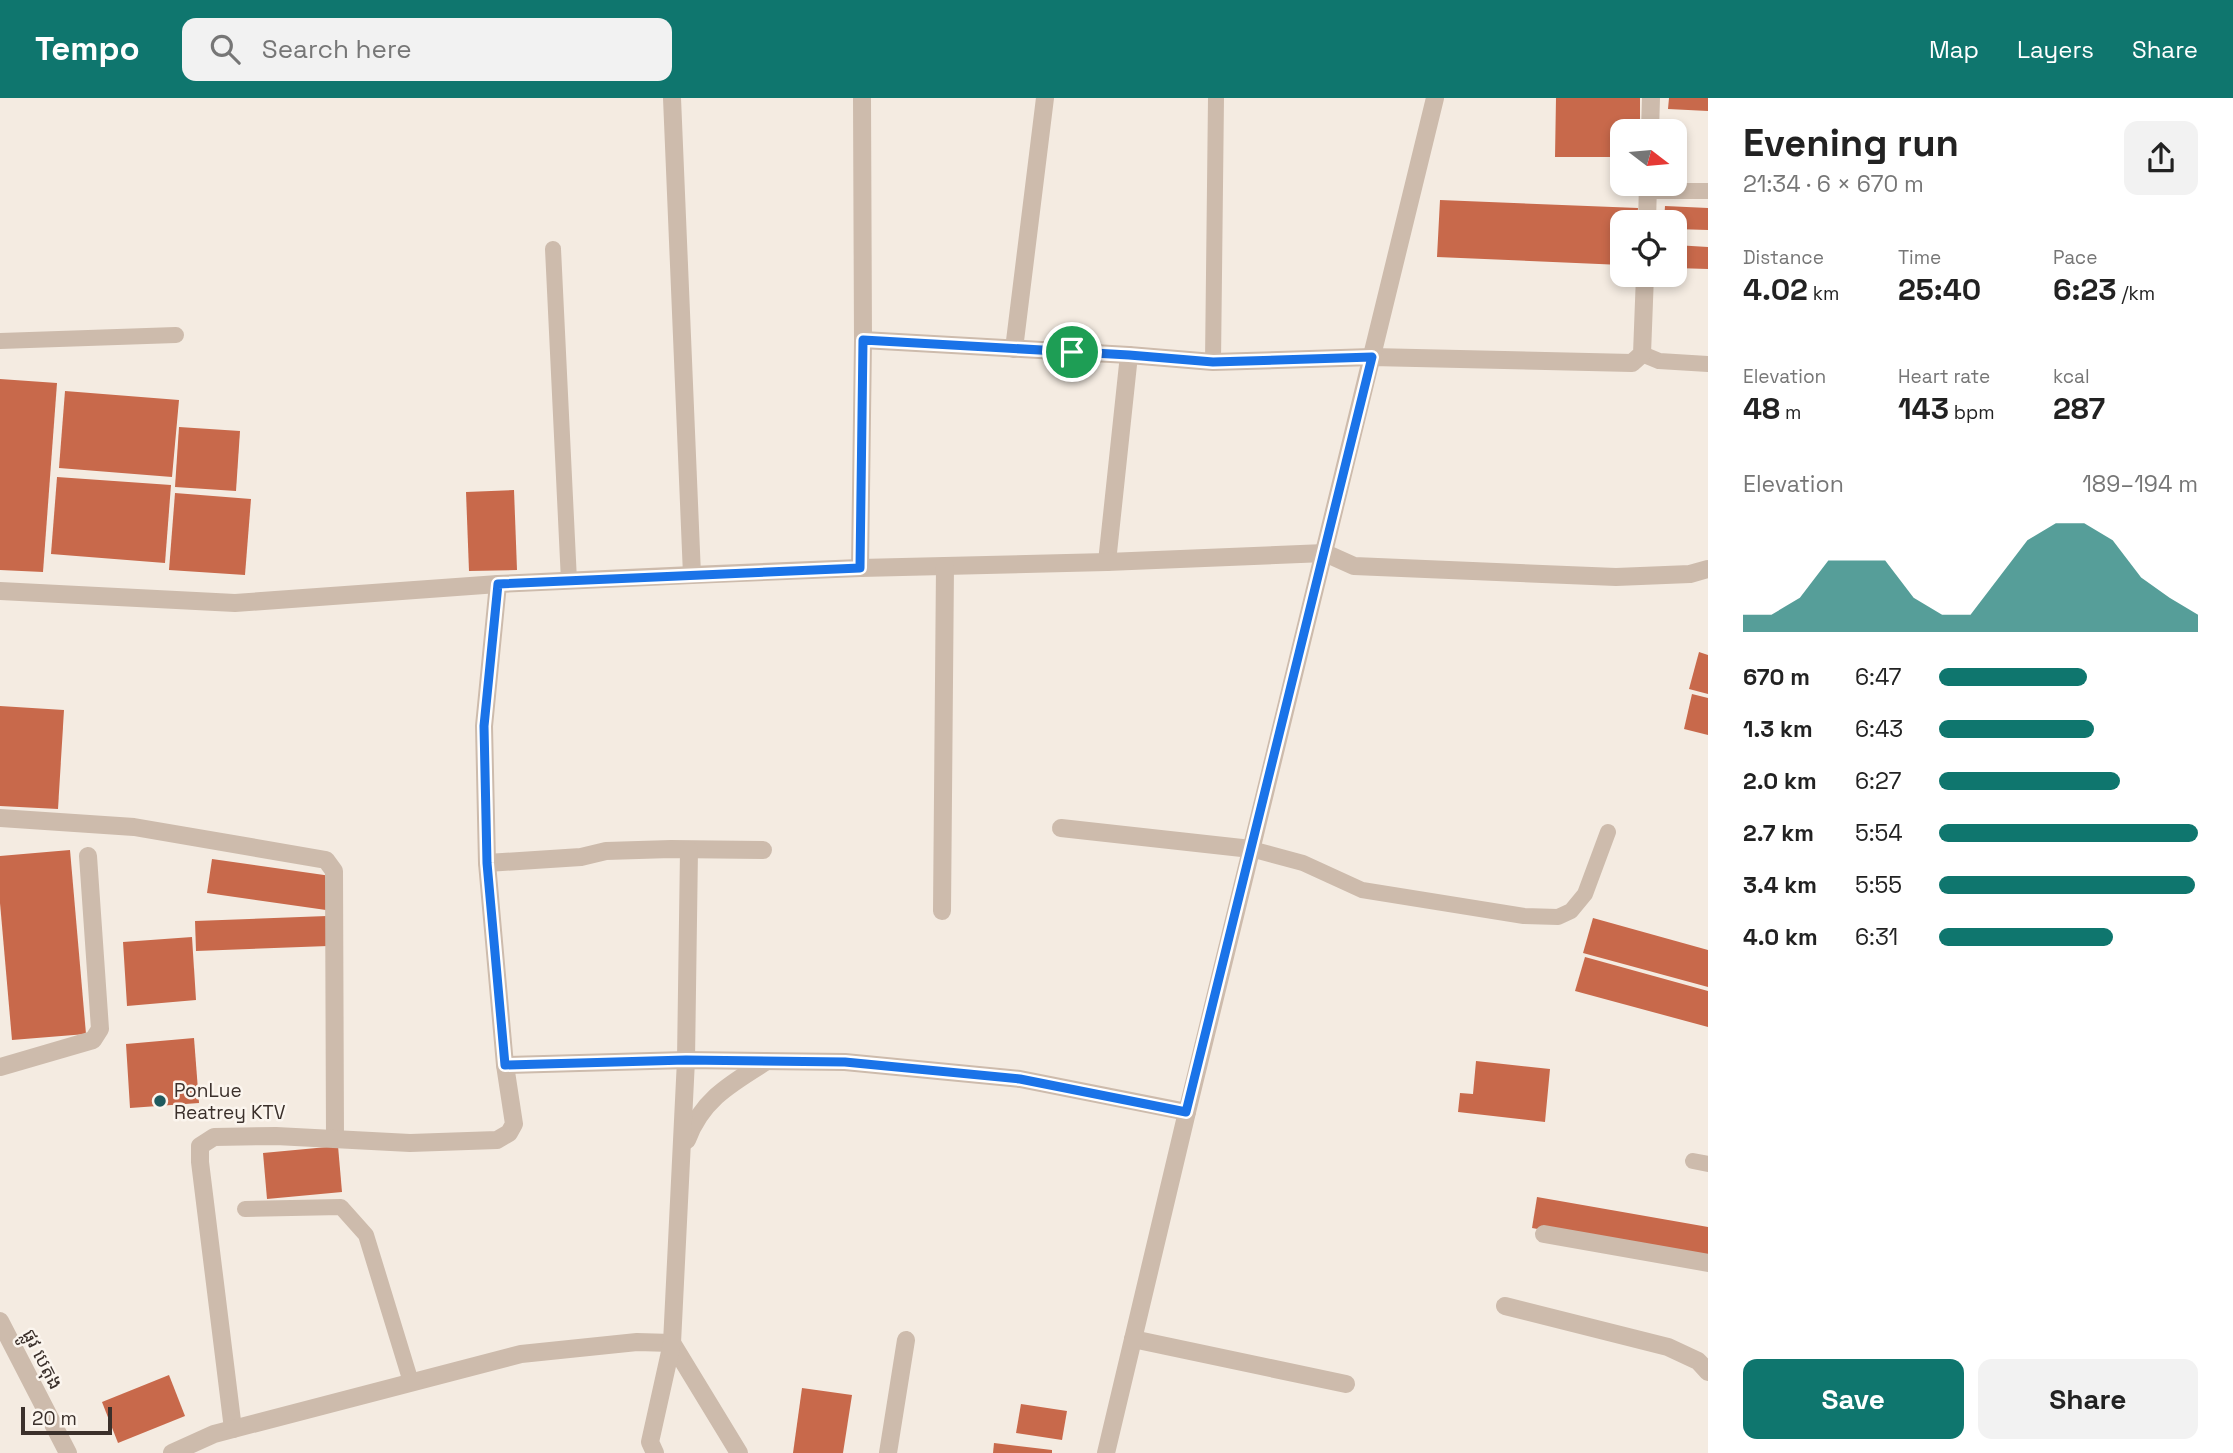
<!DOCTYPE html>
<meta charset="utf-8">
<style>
:root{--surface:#fff;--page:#f2f2f2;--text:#222;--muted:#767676;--accent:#0f766e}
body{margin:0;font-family:"Space Grotesk","Noto Sans Khmer",sans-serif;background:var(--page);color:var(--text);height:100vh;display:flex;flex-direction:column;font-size:26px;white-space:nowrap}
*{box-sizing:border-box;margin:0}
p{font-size:23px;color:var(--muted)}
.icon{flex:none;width:38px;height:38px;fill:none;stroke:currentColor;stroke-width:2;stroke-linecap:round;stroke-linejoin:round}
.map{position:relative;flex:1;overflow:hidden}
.drawer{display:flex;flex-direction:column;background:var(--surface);width:525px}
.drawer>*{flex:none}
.needle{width:46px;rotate:106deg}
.fabs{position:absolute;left:1610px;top:21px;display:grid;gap:14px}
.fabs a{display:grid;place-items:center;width:77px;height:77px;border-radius:14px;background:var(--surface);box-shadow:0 4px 10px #0003;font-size:35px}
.scale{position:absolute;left:21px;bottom:18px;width:91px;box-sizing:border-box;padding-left:7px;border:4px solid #3b302b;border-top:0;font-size:19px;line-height:24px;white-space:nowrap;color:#3b302b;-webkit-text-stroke:5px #fbf5ee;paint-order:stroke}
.pin{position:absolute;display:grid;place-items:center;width:60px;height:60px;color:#fff;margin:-30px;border:4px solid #fff;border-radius:50%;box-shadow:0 2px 7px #0007}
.round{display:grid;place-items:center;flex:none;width:74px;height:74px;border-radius:14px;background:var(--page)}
.headline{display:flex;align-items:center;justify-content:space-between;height:119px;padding:0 35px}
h1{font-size:38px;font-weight:800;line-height:52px}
.stats{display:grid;grid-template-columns:repeat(3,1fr);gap:10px;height:119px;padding:7px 35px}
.stats div{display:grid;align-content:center}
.stats b{font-size:30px;font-weight:800}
.stats small{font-size:19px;font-weight:400}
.stats p{font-size:19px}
.chart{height:196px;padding:14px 35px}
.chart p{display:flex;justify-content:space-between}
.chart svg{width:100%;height:126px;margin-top:7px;fill:var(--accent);opacity:.7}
.cta{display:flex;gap:14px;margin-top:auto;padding:14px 35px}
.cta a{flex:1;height:80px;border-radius:14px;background:var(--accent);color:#fff;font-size:28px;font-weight:800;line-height:80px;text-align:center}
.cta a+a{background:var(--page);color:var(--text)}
ul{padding:0 35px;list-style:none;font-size:23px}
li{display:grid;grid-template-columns:112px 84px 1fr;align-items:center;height:52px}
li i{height:18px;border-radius:9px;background:var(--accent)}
header{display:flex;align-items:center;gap:42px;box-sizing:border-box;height:98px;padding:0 35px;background:var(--accent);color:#fff}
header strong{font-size:33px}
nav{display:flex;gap:38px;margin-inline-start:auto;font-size:24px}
.search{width:490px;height:63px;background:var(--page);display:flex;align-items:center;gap:18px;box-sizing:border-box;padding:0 24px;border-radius:14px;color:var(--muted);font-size:26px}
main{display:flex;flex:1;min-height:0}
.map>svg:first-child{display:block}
</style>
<header>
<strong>Tempo</strong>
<div class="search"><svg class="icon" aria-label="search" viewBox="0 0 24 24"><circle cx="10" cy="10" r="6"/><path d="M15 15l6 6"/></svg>Search here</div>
<nav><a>Map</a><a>Layers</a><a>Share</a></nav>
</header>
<main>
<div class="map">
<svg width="1708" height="1355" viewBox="0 0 1708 1355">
<rect width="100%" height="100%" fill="#f4ebe1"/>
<g fill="#c8694b">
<polygon points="1556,0 1640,0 1640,33 1622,33 1622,59 1555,59"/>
<polygon points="1669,0 1708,0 1708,13 1668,11"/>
<polygon points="1440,102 1638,110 1637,124 1622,124 1622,167 1437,159"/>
<polygon points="1665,108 1708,110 1708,132 1675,131 1675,124 1664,124"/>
<polygon points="1675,147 1708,149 1708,171 1675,170"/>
<polygon points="0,281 57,285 43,474 0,472"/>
<polygon points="65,293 179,302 172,379 59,370"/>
<polygon points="179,329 240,333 236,393 175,389"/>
<polygon points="57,379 171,387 165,465 51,456"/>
<polygon points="514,392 517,472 469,473 466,394"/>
<polygon points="175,395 251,401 245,477 169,472"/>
<polygon points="1699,554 1708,557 1708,596 1689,591"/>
<polygon points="1692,596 1708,600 1708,637 1684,631"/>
<polygon points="0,608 64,612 58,711 0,708"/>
<polygon points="70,752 86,936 12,942 0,805 0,758"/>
<polygon points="212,761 331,778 326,812 207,795"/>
<polygon points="327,818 328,848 196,853 195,823"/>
<polygon points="1593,820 1708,852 1708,889 1583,855"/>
<polygon points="192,839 196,902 127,908 123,844"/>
<polygon points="1585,859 1708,893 1708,929 1575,893"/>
<polygon points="194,940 199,1005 130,1010 126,946"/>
<polygon points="1476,963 1550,971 1545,1024 1458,1014 1460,995 1473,996"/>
<polygon points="338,1048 342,1094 267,1101 263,1055"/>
<polygon points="1537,1099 1708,1129 1708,1161 1532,1130"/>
<polygon points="169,1277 185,1318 118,1345 102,1304"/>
<polygon points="802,1290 852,1297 843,1355 793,1355"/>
<polygon points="1021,1306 1067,1313 1062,1342 1016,1335"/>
<polygon points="994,1345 1052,1352 1052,1355 993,1355"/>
</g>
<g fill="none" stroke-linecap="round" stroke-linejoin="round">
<g stroke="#cdbbac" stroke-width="16">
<polyline points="1648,93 1708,93"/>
<polyline points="553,151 569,483"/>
<polyline points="0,243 176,237"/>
<polyline points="1642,256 1659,263 1708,266"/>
<polyline points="1213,264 1216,0"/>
<polyline points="1251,751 1303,765 1362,792 1524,818 1558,819 1571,813 1585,796 1608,734"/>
<polyline points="1693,1063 1708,1066"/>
<polyline points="245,1111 341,1109 366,1137 411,1284"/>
</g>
<g stroke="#cdbbac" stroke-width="18">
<polyline points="672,0 692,477"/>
<polyline points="1650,33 1651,0"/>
<polyline points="1647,124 1648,86"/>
<polyline points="863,242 1129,257 1213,264 1372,259 1632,265 1642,256 1645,177"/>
<polyline points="1014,251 1045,0"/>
<polyline points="1107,464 1129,257"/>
<polyline points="860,470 863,242 862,0"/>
<polyline points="0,493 235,505 498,486 692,477 860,470 1107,464 1325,455 1354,468 1616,479 1690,476 1708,471"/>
<polyline points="0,720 134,729 326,762 334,773 335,1040"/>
<polyline points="1061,730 1251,751"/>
<polyline points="487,765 581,759 606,753 671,751 763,752"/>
<polyline points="942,813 945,468"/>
<polyline points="505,967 686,962 845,964 1020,981 1187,1014"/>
<polyline points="0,969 93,942 100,931 88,758"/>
<path d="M687 1042C702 1001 732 985 767 963"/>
<polyline points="1544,1136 1708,1165"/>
<polyline points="1505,1208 1668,1249 1698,1263 1708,1274"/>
<polyline points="1133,1241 1346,1286"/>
<polyline points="672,1245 739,1355"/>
<polyline points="233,1331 200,1064 200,1048 214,1039 276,1038 410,1045 497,1042 509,1035 514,1026 505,967 487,765 484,628 498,486"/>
<polyline points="172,1355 214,1336 521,1256 637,1244 672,1245"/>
<polyline points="655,1355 650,1344 672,1245 686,962 689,752"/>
<polyline points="888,1355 906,1242"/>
<polyline points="1106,1355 1187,1014 1435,0"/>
</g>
<polyline stroke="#cdbbac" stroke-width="18" points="0,1223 68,1355"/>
</g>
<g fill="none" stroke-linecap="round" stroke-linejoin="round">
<g stroke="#fff" stroke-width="14">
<polygon id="route" points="863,242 1129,257 1213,264 1372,259 1186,1014 1020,981 845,964 686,962 505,967 487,765 484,628 498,486 860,470"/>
</g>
<use href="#route" stroke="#1a73e8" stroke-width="9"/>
</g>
<circle fill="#1f5a5e" stroke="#fbf5ee" stroke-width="2.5" cx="160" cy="1003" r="7"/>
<g text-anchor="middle" stroke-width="5" stroke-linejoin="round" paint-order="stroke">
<g font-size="19" fill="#3b302b" stroke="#fbf5ee" text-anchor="start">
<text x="174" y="999">PonLue<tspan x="174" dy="22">Reatrey KTV</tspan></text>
</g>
<g font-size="19" fill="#3b302b" stroke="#fbf5ee">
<text transform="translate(43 1261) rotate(63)" y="7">ផ្លូវ បេតុង</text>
</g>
</g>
</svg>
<div class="fabs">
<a><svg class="needle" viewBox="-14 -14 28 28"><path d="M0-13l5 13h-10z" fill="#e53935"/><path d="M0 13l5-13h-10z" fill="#767676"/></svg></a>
<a><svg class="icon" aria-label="locate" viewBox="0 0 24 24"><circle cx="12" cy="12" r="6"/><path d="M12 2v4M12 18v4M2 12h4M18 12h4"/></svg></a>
</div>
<div class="scale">20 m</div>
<div class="pin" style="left:1072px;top:254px;background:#1e9e55"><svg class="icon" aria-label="arrive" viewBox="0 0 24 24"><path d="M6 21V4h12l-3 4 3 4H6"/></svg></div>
</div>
<section class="drawer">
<div class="headline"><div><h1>Evening run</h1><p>21:34 · 6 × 670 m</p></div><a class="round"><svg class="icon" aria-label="share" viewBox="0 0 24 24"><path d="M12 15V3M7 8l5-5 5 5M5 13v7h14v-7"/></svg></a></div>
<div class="stats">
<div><p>Distance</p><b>4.02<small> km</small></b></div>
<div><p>Time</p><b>25:40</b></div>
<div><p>Pace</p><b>6:23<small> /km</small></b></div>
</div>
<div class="stats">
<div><p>Elevation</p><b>48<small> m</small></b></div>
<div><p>Heart rate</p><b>143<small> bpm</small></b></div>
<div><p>kcal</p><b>287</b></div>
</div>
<div class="chart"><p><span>Elevation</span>189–194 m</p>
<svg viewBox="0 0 160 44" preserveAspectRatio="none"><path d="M0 44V38L10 38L20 32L30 19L40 19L50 19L60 32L70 38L80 38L90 25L100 12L110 6L120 6L130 12L140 25L150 32L160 38V44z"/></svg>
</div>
<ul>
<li><b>670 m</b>6:47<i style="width:57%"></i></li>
<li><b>1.3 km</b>6:43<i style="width:60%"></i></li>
<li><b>2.0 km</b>6:27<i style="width:70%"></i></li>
<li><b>2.7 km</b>5:54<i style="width:100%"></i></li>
<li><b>3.4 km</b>5:55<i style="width:99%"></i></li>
<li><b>4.0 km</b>6:31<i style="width:67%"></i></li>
</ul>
<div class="cta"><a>Save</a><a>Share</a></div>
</section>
</main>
